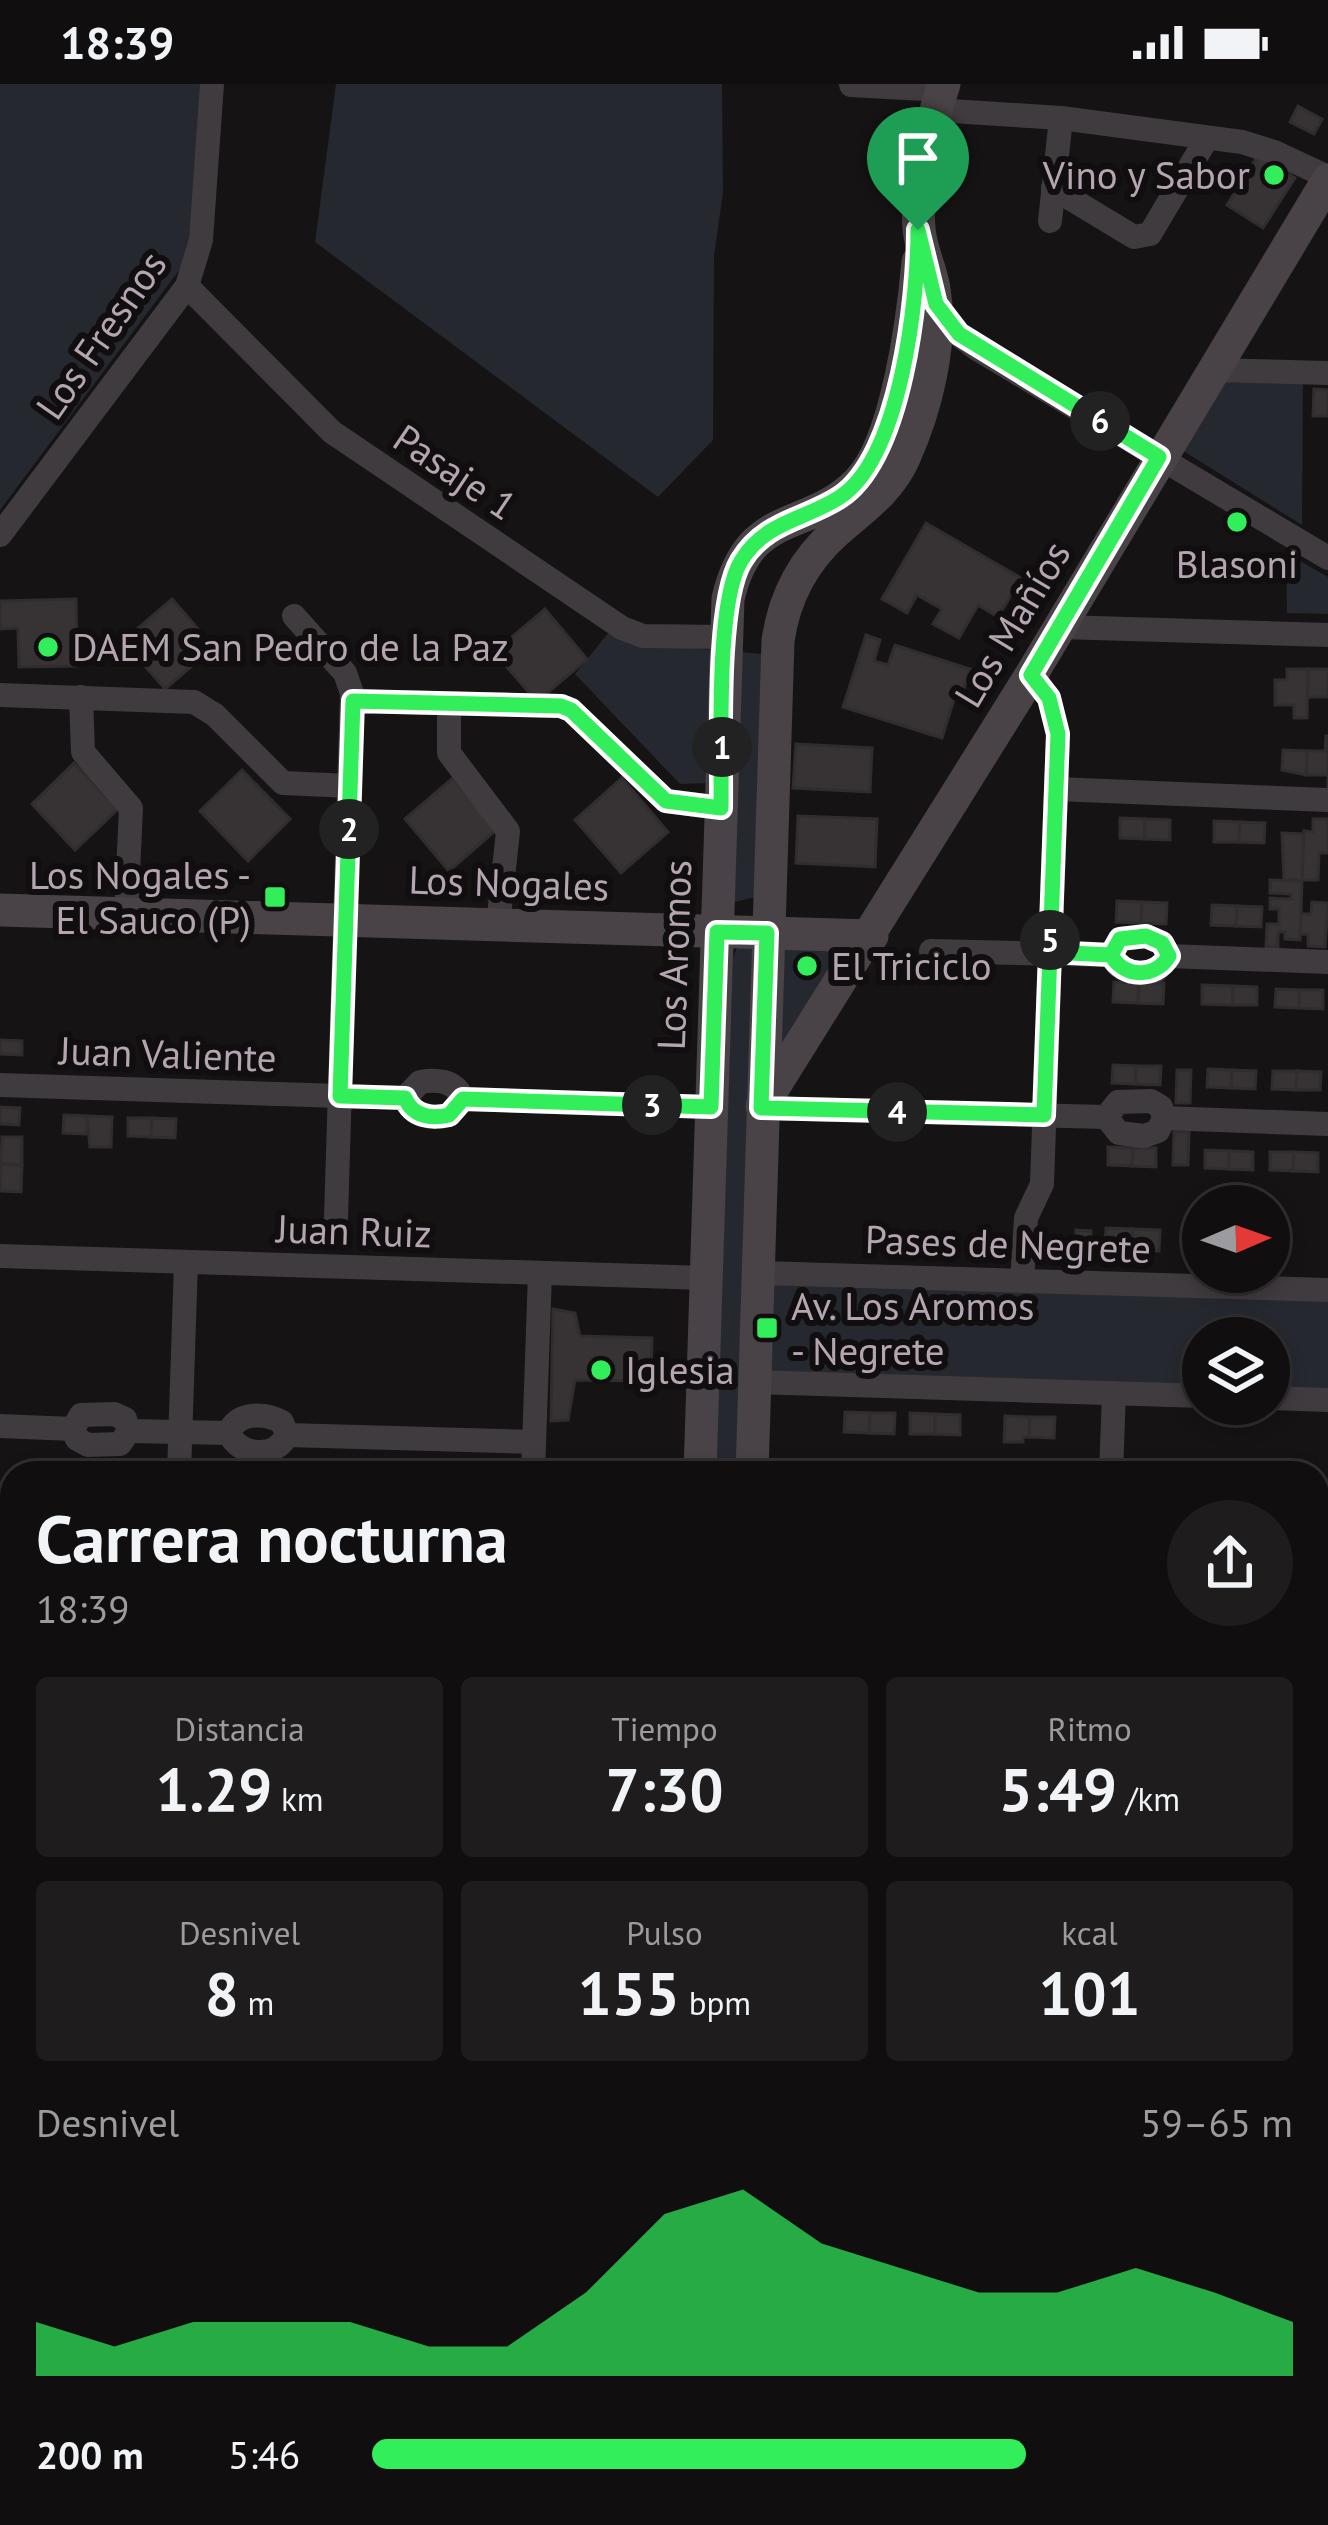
<!DOCTYPE html>
<html lang="es">
<meta charset="utf-8">
<style>
:root{--surface:#100e0f;--page:#1e1c1d;--text:#f1f3f6;--muted:#9c9c9e;--line:#302e2f;--accent:#32ee5b}
body{margin:0;font-family:"PT Sans",sans-serif;background:var(--page);color:var(--text);height:100vh;display:flex;flex-direction:column;font-size:45px;white-space:nowrap}
*{box-sizing:border-box;margin:0}
p{font-size:39px;color:var(--muted)}
.icon{flex:none;width:66px;height:66px;fill:none;stroke:currentColor;stroke-width:2;stroke-linecap:round;stroke-linejoin:round}
.map{position:relative;flex:1;overflow:hidden}
.panel{position:absolute;left:0px;top:1377px;width:1329px;height:1065px;display:flex;flex-direction:column;background:var(--surface);border-radius:36px 36px 0 0;box-shadow:0 6px 18px #0003,0 0 0 3px var(--line)}
.panel>*{flex:none}
.needle{width:78px;rotate:88deg}
.buttons{position:absolute;left:1182px;top:1101px;display:grid;gap:24px}
.buttons a{display:grid;place-items:center;width:108px;height:108px;border-radius:50%;background:var(--surface);box-shadow:0 6px 18px #0003,0 0 0 3px var(--line);font-size:60px}
.pin{position:absolute;display:grid;place-items:center;width:102px;height:102px;color:#fff;margin:-123px -51px;border-radius:50% 50% 50% 0;rotate:-45deg;box-shadow:0 0 12px #0007}
.pin .icon{rotate:45deg}
.km{position:absolute;width:60px;height:60px;margin:-30px;border-radius:50%;background:#222;color:#fff;font-size:33px;line-height:60px;text-align:center}
.round{display:grid;place-items:center;flex:none;width:126px;height:126px;border-radius:63px;background:var(--page)}
.headline{display:flex;align-items:center;justify-content:space-between;height:204px;padding:0 36px}
h1{font-size:66px;font-weight:600;line-height:90px}
.stats{display:grid;grid-template-columns:repeat(3,1fr);gap:18px;height:204px;padding:12px 36px}
.stats div{display:grid;align-content:center;border-radius:12px;background:var(--page);text-align:center}
.stats b{font-size:60px;font-weight:600}
.stats small{font-size:33px;font-weight:400}
.stats p{font-size:33px}
.chart{height:336px;padding:24px 36px}
.chart p{display:flex;justify-content:space-between}
.chart svg{width:100%;height:216px;margin-top:12px;fill:var(--accent);opacity:.7}
ul{padding:0 36px;list-style:none;font-size:39px}
li{display:grid;grid-template-columns:192px 144px 1fr;align-items:center;height:90px}
li i{height:30px;border-radius:15px;background:var(--accent)}
.status{display:flex;justify-content:space-between;align-items:center;height:84px;padding:0 60px;background:var(--surface);direction:ltr}
.status svg{height:33px;fill:currentColor}
.map>svg:first-child{display:block}
</style>
<div class="status"><b>18:39</b><svg viewBox="0 0 49 12"><path d="M0 12V9h3v3zM5 12V6h3v6zM10 12V3h3v9zM15 12V0h3v12zM26 1h20v11H26zM47 4h2v5h-2z"/></svg></div>
<div class="map">
<svg width="1328" height="2441" viewBox="0 0 1328 2441">
<rect width="100%" height="100%" fill="#151314"/>
<g fill="#25282e">
<polygon points="0,0 204,0 198,120 186,177 0,426"/>
<polygon points="336,0 722,0 723,108 714,172 713,356 658,413 315,158"/>
<polygon points="1223,292 1303,294 1302,441 1180,365"/>
<polygon points="1286,469 1328,493 1328,530 1287,529"/>
<polygon points="610,547 637,557 712,566 711,699 680,700 575,590"/>
<polygon points="738,568 762,570 755,813 723,821"/>
<polygon points="754,860 738,1389 715,1389 733,874 738,861"/>
<polygon points="785,862 832,867 835,879 784,965 774,954"/>
<polygon points="764,1198 1328,1214 1328,1309 1269,1307 1269,1254 1203,1254 1203,1305 760,1291"/>
<polygon points="0,1512 12,1513 12,1579 0,1578"/>
<polygon points="1328,2098 1328,2171 1317,2175 1317,2103"/>
</g>
<g fill="#373335" stroke="#312d2f" stroke-width="3">
<polygon points="1298,22 1322,35 1314,50 1290,38"/>
<polygon points="1258,71 1295,94 1263,144 1227,121"/>
<polygon points="1314,305 1328,306 1328,332 1313,332"/>
<polygon points="926,439 1021,494 998,533 978,521 959,554 933,540 942,525 917,511 907,529 882,515"/>
<polygon points="76,515 77,582 19,583 18,544 0,545 0,517"/>
<polygon points="172,515 214,563 165,605 123,557"/>
<polygon points="545,525 587,575 537,618 494,568"/>
<polygon points="866,551 880,556 874,577 888,581 895,561 970,585 961,614 955,612 942,654 843,623"/>
<polygon points="1287,585 1308,585 1307,634 1294,634 1294,621 1275,621 1275,596 1287,596"/>
<rect x="1308" y="585" width="20" height="28"/>
<polygon points="1326,652 1328,652 1328,704 1328,691 1306,691 1307,667 1325,667"/>
<polygon points="796,660 872,664 870,708 793,704"/>
<polygon points="1283,666 1307,667 1306,691 1282,686"/>
<polygon points="74,679 118,725 75,766 32,720"/>
<polygon points="242,686 290,735 248,777 200,727"/>
<polygon points="453,694 496,746 449,787 405,735"/>
<polygon points="622,694 668,748 621,789 575,736"/>
<polygon points="798,732 877,735 875,783 796,779"/>
<polygon points="1120,734 1145,735 1145,755 1120,754"/>
<polygon points="1145,735 1170,736 1170,756 1145,755"/>
<polygon points="1313,735 1328,735 1328,769 1319,769 1318,796 1302,796 1304,747 1313,748"/>
<polygon points="1214,737 1240,738 1239,758 1214,758"/>
<polygon points="1240,738 1265,739 1264,759 1239,758"/>
<polygon points="1282,749 1303,750 1302,796 1284,795"/>
<polygon points="1270,796 1302,797 1300,856 1285,855 1285,848 1278,848 1278,863 1266,863 1267,840 1279,840 1279,825 1270,825 1270,814 1291,815 1291,810 1270,809"/>
<polygon points="1117,817 1142,818 1141,839 1116,838"/>
<polygon points="1142,818 1167,819 1166,840 1141,839"/>
<polygon points="1312,818 1328,819 1325,863 1308,862 1308,850 1300,850 1301,830 1311,830"/>
<polygon points="1212,821 1237,822 1236,842 1211,841"/>
<polygon points="1237,822 1262,823 1261,843 1236,842"/>
<polygon points="1114,898 1139,899 1138,919 1113,918"/>
<polygon points="1139,899 1164,899 1163,920 1138,919"/>
<polygon points="1202,901 1233,902 1233,921 1202,920"/>
<polygon points="1233,902 1257,903 1257,921 1233,921"/>
<polygon points="1276,905 1300,906 1299,924 1275,923"/>
<polygon points="1300,906 1323,906 1323,925 1299,924"/>
<polygon points="0,956 22,957 22,971 0,970"/>
<polygon points="1113,981 1136,982 1136,1000 1112,999"/>
<polygon points="1136,982 1161,982 1160,1001 1136,1000"/>
<polygon points="1208,985 1232,986 1231,1004 1207,1003"/>
<polygon points="1177,986 1191,986 1190,1019 1176,1019"/>
<polygon points="1232,986 1256,987 1255,1005 1231,1004"/>
<polygon points="1273,987 1297,987 1296,1006 1272,1005"/>
<polygon points="1297,987 1321,988 1320,1006 1296,1006"/>
<polygon points="0,1023 20,1024 19,1041 0,1040"/>
<polygon points="64,1031 87,1032 86,1050 63,1049"/>
<polygon points="87,1032 112,1033 111,1063 90,1063"/>
<polygon points="128,1034 152,1034 151,1053 128,1052"/>
<polygon points="152,1034 176,1035 175,1054 151,1053"/>
<polygon points="1174,1048 1189,1048 1188,1081 1173,1081"/>
<polygon points="2,1053 22,1053 22,1081 1,1080"/>
<polygon points="1108,1063 1133,1064 1132,1082 1108,1081"/>
<polygon points="1133,1064 1156,1064 1156,1083 1132,1082"/>
<polygon points="1205,1066 1229,1067 1229,1085 1205,1084"/>
<polygon points="1229,1067 1253,1068 1253,1086 1229,1085"/>
<polygon points="1270,1068 1294,1068 1293,1087 1270,1086"/>
<polygon points="1294,1068 1318,1069 1318,1088 1293,1087"/>
<polygon points="1,1080 22,1081 21,1108 0,1107"/>
<polygon points="1106,1144 1133,1145 1132,1166 1105,1165"/>
<polygon points="1133,1145 1160,1146 1159,1167 1132,1166"/>
<polygon points="1076,1146 1091,1147 1090,1180 1075,1180"/>
<polygon points="553,1225 575,1229 580,1252 652,1254 651,1297 575,1296 568,1336 551,1337"/>
<polygon points="845,1328 870,1329 869,1349 844,1348"/>
<polygon points="870,1329 895,1329 894,1350 869,1349"/>
<polygon points="910,1329 935,1330 935,1350 910,1350"/>
<polygon points="935,1330 960,1331 960,1351 935,1350"/>
<polygon points="1005,1332 1030,1333 1029,1353 1023,1353 1023,1358 1004,1358"/>
<polygon points="1030,1333 1055,1333 1054,1354 1029,1353"/>
<polygon points="1321,1425 1328,1426 1328,1446 1321,1446"/>
<polygon points="1318,1506 1328,1507 1328,1527 1318,1527"/>
<polygon points="1319,2215 1328,2249 1317,2253 1317,2216"/>
<polygon points="1328,2290 1328,2320 1317,2325 1317,2295"/>
<polygon points="329,2430 397,2430 403,2441 335,2441"/>
<polygon points="473,2430 476,2437 487,2441 453,2441 459,2438 455,2431"/>
<polygon points="570,2430 574,2441 543,2441 569,2430"/>
<polygon points="871,2430 896,2430 902,2441 856,2441 855,2438"/>
<polygon points="1031,2430 1064,2430 1069,2441 1036,2441"/>
</g>
<g fill="none" stroke-linecap="round" stroke-linejoin="round">
<g stroke="#403b3e" stroke-width="24">
<polyline points="851,1 942,6"/>
<polyline points="935,26 1061,34 1242,58 1274,68 1328,93"/>
<polyline points="1053,104 1134,153 1150,150 1207,54"/>
<polyline points="1050,137 1061,34"/>
<polyline points="187,202 332,348 622,544 643,552 725,553"/>
<polyline points="936,221 959,251 977,265 1328,474"/>
<polyline points="1212,286 1328,289"/>
<polyline points="0,451 187,202 201,156 212,0"/>
<polyline points="294,532 345,589 352,609 336,1134"/>
<polyline points="1060,543 1328,551"/>
<polyline points="0,611 194,618 215,631 283,699 350,702"/>
<polyline points="81,613 83,668 131,724 126,830"/>
<polyline points="353,617 561,622 571,626 666,717 721,724"/>
<polyline points="449,620 449,669 508,747 498,841"/>
<polyline points="1056,705 1328,716"/>
<polyline points="931,867 1111,871"/>
<polyline points="1111,871 1120,855 1146,852 1162,859 1169,872"/>
<path d="M1111 871C1120 890 1137 890 1156 887L1169 872"/>
<polyline points="1169,872 1328,878"/>
<polyline points="0,1001 405,1014"/>
<path d="M405 1014C414 1033 431 1035 449 1031L463 1015"/>
<path d="M405 1014 420 998C438 995 455 996 463 1015"/>
<polyline points="463,1015 711,1023"/>
<polyline points="761,1024 1106,1033"/>
<polyline points="1106,1033 1118,1018 1151,1017 1161,1023 1164,1034"/>
<polyline points="1106,1033 1119,1049 1144,1052 1158,1047 1164,1034"/>
<polyline points="1164,1034 1328,1040"/>
<polyline points="0,1172 706,1194"/>
<polyline points="758,1189 1328,1206"/>
<polyline points="1022,1197 1026,1134 1042,1100 1058,650 1049,614 1031,591"/>
<polyline points="755,1298 1203,1312"/>
<polyline points="1269,1314 1328,1316"/>
<polyline points="0,1342 73,1345"/>
<polyline points="73,1345 81,1331 114,1330 125,1335 129,1347"/>
<polyline points="73,1345 77,1355 88,1361 120,1360 129,1347"/>
<polyline points="129,1347 229,1349"/>
<path d="M229 1349C236 1328 264 1328 282 1338L287 1351"/>
<path d="M229 1349C239 1373 276 1375 287 1351"/>
<polyline points="287,1351 534,1358"/>
<polyline points="179,1389 186,1178"/>
<polyline points="533,1389 540,1189"/>
<polyline points="1111,1389 1114,1309"/>
<polyline points="1317,1480 1328,1481"/>
<polyline points="0,1505 12,1506"/>
<polyline points="0,1610 12,1610"/>
<polyline points="1317,1644 1328,1644"/>
<polyline points="8,1899 12,1762"/>
<polyline points="0,2078 12,2078"/>
<polyline points="1317,2088 1328,2083"/>
<polyline points="1317,2186 1328,2181"/>
<polyline points="0,2241 12,2242"/>
<polyline points="1317,2356 1328,2348"/>
<polyline points="510,2430 516,2441"/>
<polyline points="1263,2430 1275,2441"/>
<polyline points="0,2433 8,2441"/>
<polyline points="147,2441 147,2430"/>
<polyline points="970,2441 994,2430"/>
<polyline points="1230,2441 1239,2430"/>
</g>
<g stroke="#494247" stroke-width="33">
<polyline points="0,826 872,852"/>
<polyline points="762,1022 1031,591 1328,96"/>
<path d="M700 1389 728 515C749 422 807 450 858 398 897 359 913 233 918 178"/>
<path d="M752 1389 778 557C784 513 803 477 837 447 862 425 890 406 904 374 926 325 943 259 934 205 931 185 920 164 919 144 915 97 930 44 944 0"/>
<polyline points="1317,1890 1328,1884"/>
<polyline points="180,2441 203,2430"/>
<polyline points="669,2441 669,2430"/>
<polyline points="718,2441 718,2430"/>
</g>
</g>
<g fill="none" stroke-linecap="round" stroke-linejoin="round">
<g stroke="#fff" stroke-width="24">
<path id="route" d="M918 146C918 215 901 373 840 413 805 436 765 437 741 477 715 520 722 668 721 724L666 717 571 626 561 622 353 617 340 1012 405 1014C413 1033 431 1035 449 1031L463 1015 711 1023 717 848 767 849 761 1024 1044 1031 1050 868 1111 871C1124 894 1155 895 1169 872L1162 859 1146 852 1120 855 1111 871 1050 868 1058 650 1049 614 1031 591 1159 373 959 250 936 220 918 146"/>
</g>
<use href="#route" stroke="#32ee5b" stroke-width="15"/>
</g>
<g fill="#32ee5b" stroke="#100e0f" stroke-width="4.5">
<circle cx="1274" cy="91" r="12"/>
<circle cx="1237" cy="438" r="12"/>
<circle cx="48" cy="563" r="12"/>
<rect x="263" y="801" width="24" height="24" rx="6"/>
<circle cx="807" cy="882" r="12"/>
<rect x="755" y="1232" width="24" height="24" rx="6"/>
<circle cx="601" cy="1286" r="12"/>
</g>
<g text-anchor="middle" stroke-width="12" stroke-linejoin="round" paint-order="stroke">
<g font-size="39" fill="#b5a5b1" stroke="#100e0f" text-anchor="start">
<text x="1250" y="105" text-anchor="end">Vino y Sabor</text>
<text x="1237" y="494" text-anchor="middle">Blasoni</text>
<text x="72" y="577">DAEM San Pedro de la Paz</text>
<text x="251" y="805" text-anchor="end">Los Nogales -<tspan x="251" dy="45">El Sauco (P)</tspan></text>
<text x="831" y="896">El Triciclo</text>
<text x="791" y="1236">Av. Los Aromos<tspan x="791" dy="45">- Negrete</tspan></text>
<text x="625" y="1300">Iglesia</text>
</g>
<g font-size="39" fill="#b5a5b1" stroke="#100e0f">
<text transform="translate(101 251) rotate(-55)" y="14">Los Fresnos</text>
<text transform="translate(455 388) rotate(34)" y="14">Pasaje 1</text>
<text transform="translate(1012 540) rotate(-59)" y="14">Los Mañíos</text>
<text transform="translate(509 799) rotate(2)" y="14">Los Nogales</text>
<text transform="translate(674 871) rotate(-88)" y="14">Los Aromos</text>
<text transform="translate(168 970) rotate(2)" y="14">Juan Valiente</text>
<text transform="translate(354 1147) rotate(2)" y="14">Juan Ruiz</text>
<text transform="translate(1008 1160) rotate(2)" y="14">Pases de Negrete</text>
</g>
</g>
</svg>
<div class="buttons">
<a><svg class="needle" viewBox="-14 -14 28 28"><path d="M0-13l5 13h-10z" fill="#e53935"/><path d="M0 13l5-13h-10z" fill="#9c9c9e"/></svg></a>
<a><svg class="icon" aria-label="layers" viewBox="0 0 24 24"><path d="M12 4l9 5-9 5-9-5zM3 14l9 5 9-5"/></svg></a>
</div>
<div class="pin" style="left:918px;top:146px;background:#1e9e55"><svg class="icon" aria-label="arrive" viewBox="0 0 24 24"><path d="M6 21V4h12l-3 4 3 4H6"/></svg></div>
<b class="km" style="left:722px;top:663px">1</b>
<b class="km" style="left:349px;top:745px">2</b>
<b class="km" style="left:652px;top:1021px">3</b>
<b class="km" style="left:897px;top:1028px">4</b>
<b class="km" style="left:1050px;top:856px">5</b>
<b class="km" style="left:1100px;top:337px">6</b>
<section class="panel">
<div class="headline"><div><h1>Carrera nocturna</h1><p>18:39</p></div><a class="round"><svg class="icon" aria-label="share" viewBox="0 0 24 24"><path d="M12 15V3M7 8l5-5 5 5M5 13v7h14v-7"/></svg></a></div>
<div class="stats">
<div><p>Distancia</p><b>1.29<small> km</small></b></div>
<div><p>Tiempo</p><b>7:30</b></div>
<div><p>Ritmo</p><b>5:49<small> /km</small></b></div>
</div>
<div class="stats">
<div><p>Desnivel</p><b>8<small> m</small></b></div>
<div><p>Pulso</p><b>155<small> bpm</small></b></div>
<div><p>kcal</p><b>101</b></div>
</div>
<div class="chart"><p><span>Desnivel</span>59–65 m</p>
<svg viewBox="0 0 160 44" preserveAspectRatio="none"><path d="M0 44V33L10 38L20 33L30 33L40 33L50 38L60 38L70 27L80 11L90 6L100 17L110 22L120 27L130 27L140 22L150 27L160 33V44z"/></svg>
</div>
<ul>
<li><b>200 m</b>5:46<i style="width:71%"></i></li>
</ul>
</section>
</div>
